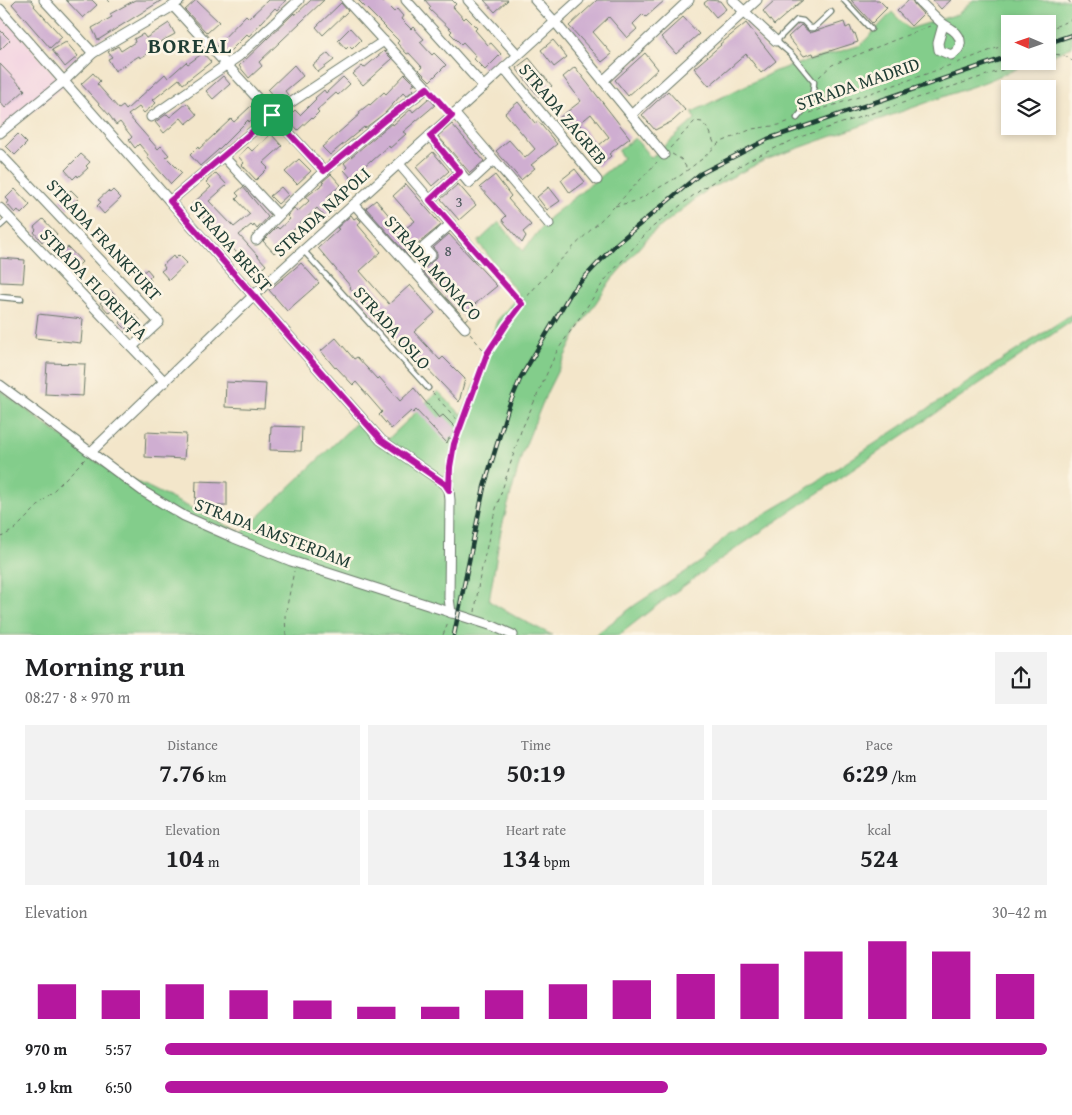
<!DOCTYPE html>
<meta charset="utf-8">
<style>
:root{--surface:#fff;--page:#f2f2f2;--text:#202124;--muted:#757577;--accent:#b5179e}
body{margin:0;font-family:"Gentium Book Plus",serif;background:var(--page);color:var(--text);height:100vh;display:flex;flex-direction:column;font-size:19px;white-space:nowrap}
*{box-sizing:border-box;margin:0}
p{font-size:16px;color:var(--muted)}
.icon{flex:none;width:28px;height:28px;fill:none;stroke:currentColor;stroke-width:2;stroke-linecap:round;stroke-linejoin:round}
.map{position:relative;height:635px;overflow:hidden}
.details{display:flex;flex-direction:column;background:var(--surface);flex:1}
.details>*{flex:none}
.needle{width:32px;rotate:272deg}
.fabs{position:absolute;left:1001px;top:15px;display:grid;gap:10px}
.fabs a{display:grid;place-items:center;width:55px;height:55px;border-radius:0px;background:var(--surface);box-shadow:0 2px 8px #0003;font-size:25px}
.pin{position:absolute;display:grid;place-items:center;width:42px;height:42px;color:#fff;margin:-21px;border-radius:10px;box-shadow:0 2px 8px #0006}
.round{display:grid;place-items:center;flex:none;width:52px;height:52px;border-radius:0px;background:var(--page)}
.head{display:flex;align-items:center;justify-content:space-between;height:85px;padding:0 25px}
h1{font-size:28px;font-weight:600;line-height:38px}
.stats{display:grid;grid-template-columns:repeat(3,1fr);gap:8px;height:85px;padding:5px 25px}
.stats div{display:grid;align-content:center;border-radius:0px;background:var(--page);text-align:center}
.stats b{font-size:25px;font-weight:600}
.stats small{font-size:14px;font-weight:400}
.stats p{font-size:14px}
.chart{height:140px;padding:10px 25px}
.chart p{display:flex;justify-content:space-between}
.chart svg{width:100%;height:90px;margin-top:5px;stroke:var(--accent);stroke-width:6}
ul{padding:0 25px;list-style:none;font-size:16px}
li{display:grid;grid-template-columns:80px 60px 1fr;align-items:center;height:38px}
li i{height:12px;border-radius:6px;background:var(--accent)}
.map>svg:first-child{display:block}
</style>
<div class="map">
<svg width="1072" height="635" viewBox="0 0 1072 635">
<rect width="100%" height="100%" fill="#fcf5e5"/>
<filter id="ink" filterUnits="userSpaceOnUse"><feTurbulence type="fractalNoise" baseFrequency=".02" numOctaves="2"/><feDisplacementMap in="SourceGraphic" scale="10" xChannelSelector="R" yChannelSelector="G"/><feConvolveMatrix kernelMatrix="1 2 1 2 8 2 1 2 1" color-interpolation-filters="sRGB"/></filter>
<filter id="wash" filterUnits="userSpaceOnUse"><feTurbulence type="fractalNoise" baseFrequency=".0096" numOctaves="4" result="noise"/><feDisplacementMap in="SourceGraphic" scale="20" xChannelSelector="R" yChannelSelector="G"/><feGaussianBlur stdDeviation="1.12" result="paint"/><feColorMatrix in="noise" values="0 0 0 0 0 0 0 0 0 0 0 0 0 0 0 0 0 1.4 0 .05"/><feComposite in="paint" operator="in"/></filter>
<g filter="url(#wash)">
<rect width="100%" height="100%" fill="#f3e6ca"/>
<polygon fill="#f2cfe1" points="0,12 64,86 0,138"/>
<g fill="#83cd8b" stroke="#518560">
<polygon points="973,0 1072,0 1072,47 1048,57 1048,24 1010,24 1010,61 1036,61 985,82 765,160 707,190 650,235 611,280 579,328 547,392 522,454 501,530 489,601 516,617 552,635 0,635 0,390 93,460 242,533 357,422 380,447 438,391 462,415 478,378 497,321 519,295 478,242 499,222 523,251 549,218 623,158 618,151 635,138 651,158 695,119 692,112 775,71 861,45 892,12 909,29 958,14"/>
<polygon points="1072,314 1072,321 731,552 656,606 619,635 595,635 635,605 702,561 724,538 792,498"/>
</g>
<g id="blocks">
<g fill="#cfaed1" fill-rule="evenodd">
<polygon points="16,0 31,0 35,5 34,6 62,37 50,48 12,4"/>
<polygon points="66,0 92,0 97,5 83,18"/>
<polygon points="135,0 162,0 98,40 92,28 112,17 110,14"/>
<polygon points="196,0 219,22 207,33 185,10"/>
<polygon points="268,0 286,0 277,10 275,8 249,36 247,34 227,54 218,44 246,15 249,18"/>
<polygon points="311,0 324,0 259,62 262,66 249,78 239,66 294,13 295,15"/>
<polygon points="358,0 382,0 394,12 397,9 403,16 401,19 411,29 413,27 424,39 420,42 432,55 434,53 446,65 430,81 419,70 422,67 409,53 407,54 397,43 399,41"/>
<polygon points="425,0 452,0 456,4 453,7 464,19 466,17 477,28 475,30 488,45 491,43 501,54 485,70 474,59 476,56 463,42 461,44 450,33 452,31 429,9 431,7"/>
<polygon points="484,0 508,0 495,12"/>
<polygon points="597,0 665,0 646,17 643,14 633,24 637,29 627,38 609,17 593,32 612,54 602,62 569,26"/>
<polygon points="708,0 720,1 726,9 716,17 704,3"/>
<polygon points="775,0 803,0 774,25 763,11"/>
<polygon points="851,0 879,0 887,8 872,23"/>
<polygon points="909,0 912,0 914,4 923,14 911,26 897,11"/>
<polygon points="933,0 951,0 941,9"/>
<polygon points="341,3 348,11 323,35 316,27"/>
<polygon points="683,17 699,34 676,54 661,37"/>
<polygon points="844,22 846,28 850,26 853,34 855,33 858,42 814,56 813,53 804,56 788,37 801,25 810,33"/>
<polygon points="169,23 175,34 155,45 157,48 140,58 139,56 115,71 108,59 112,57 108,52 118,46 121,51 135,42 134,39 143,34 146,38"/>
<polygon points="746,23 776,61 761,73 746,54 709,86 694,68 721,45 720,44"/>
<polygon points="350,28 361,40 352,49 349,46 346,49 338,40"/>
<polygon points="0,30 10,40 0,50"/>
<polygon points="553,40 567,57 554,67 541,50"/>
<polygon points="66,42 78,56 65,67 52,50"/>
<polygon points="384,51 392,59 363,85 353,74 362,66 364,68"/>
<polygon points="203,53 211,62 183,84 179,79 153,100 156,103 144,113 139,107 128,115 158,149 161,146 169,155 166,157 182,173 171,184 147,157 149,156 139,144 135,148 129,140 132,137 120,122 116,125 110,116 81,84 93,73 100,81 97,84 119,109 123,106 126,110 165,74 168,78 186,62 188,64"/>
<polygon points="328,53 334,60 318,72 313,65"/>
<polygon points="645,53 658,69 628,96 615,80"/>
<polygon points="529,58 552,86 539,97 516,68"/>
<polygon points="0,64 25,90 5,108 0,102"/>
<polygon points="294,65 303,76 285,91 288,95 279,103 268,90"/>
<path d="M575 67 630 138 609 154 611 156 598 167 559 118 581 101 563 77ZM591 114 609 137 598 146 579 124Z"/>
<polygon points="405,74 415,84 411,87 414,90 406,96 403,93 385,113 365,128 364,127 330,155 322,147 360,114 359,112 369,104 370,105 384,92 386,94"/>
<polygon points="223,76 230,84 213,99 206,91"/>
<polygon points="343,77 350,84 338,95 336,93 317,110 319,112 312,119 311,118 298,130 287,118 295,110 300,115 316,99 315,98 324,90 326,93"/>
<polygon points="668,91 685,110 673,121 655,130 642,115"/>
<polygon points="429,98 435,105 403,132 406,134 390,148 389,146 372,161 371,160 351,178 344,170 347,167 344,163 364,146 392,123 393,125 411,109 413,112"/>
<polygon points="518,102 535,123 538,121 557,144 531,165 535,168 521,180 496,151 509,140 525,158 535,149 505,113"/>
<polygon points="187,103 197,115 186,124 181,118 164,133 155,122 167,114 170,117"/>
<polygon points="251,106 258,114 249,122 248,120 217,151 200,166 190,155 198,147 199,149 231,119 234,122"/>
<polygon points="452,124 484,161 470,173 438,136"/>
<polygon points="18,134 27,143 15,155 6,146"/>
<polygon points="271,134 282,146 263,163 268,168 256,180 242,165 244,163 238,156 248,147 252,151"/>
<polygon points="433,152 449,171 432,186 416,167"/>
<polygon points="81,154 90,162 86,166 88,168 78,177 77,175 73,179 65,170"/>
<polygon points="299,159 311,171 297,184 285,172"/>
<polygon points="575,169 585,182 570,193 561,180"/>
<polygon points="216,173 227,185 209,201 234,227 250,214 236,199 239,196 236,193 243,187 268,217 257,229 254,225 253,227 251,225 239,235 266,265 256,274 253,271 249,274 241,266 245,262 217,231 211,226 210,228 204,221 206,220 192,204 211,187 206,182"/>
<polygon points="331,174 341,185 327,197 337,208 326,218 317,208 286,237 288,240 274,253 263,241 277,227 279,229 290,219 287,216 294,208 297,212 309,201 306,197 324,183 322,182"/>
<polygon points="495,175 511,196 508,199 531,225 523,232 526,236 522,243 502,220 506,216 480,187"/>
<polygon points="406,184 441,225 420,242 418,245 419,250 410,258 366,208 376,200 402,231 415,221 393,196"/>
<polygon points="458,184 476,205 459,220 441,199"/>
<polygon points="281,187 288,195 278,204 270,196"/>
<polygon points="549,187 560,201 547,210 537,197"/>
<polygon points="15,189 30,205 21,214 18,210 15,213 7,204 9,201 6,198"/>
<polygon points="71,190 79,198 67,209 59,201"/>
<polygon points="113,190 121,198 104,214 97,206 101,202 98,200 108,191 110,193"/>
<polygon points="351,215 354,219 357,217 361,221 358,225 381,252 360,271 389,304 410,285 435,313 414,332 440,360 443,357 465,379 459,402 422,363 418,366 404,351 350,288 351,287 318,248 339,229 337,228"/>
<polygon points="43,219 57,234 47,242 45,240 42,242 34,232 36,230 34,227"/>
<polygon points="449,234 497,286 470,308 474,313 466,320 422,271 437,257 437,253 433,248"/>
<polygon points="68,247 82,262 74,270 71,267 68,270 59,260 62,257 60,254"/>
<polygon points="179,255 187,263 169,280 161,271 165,268 163,265 173,256 175,259"/>
<polygon points="0,258 25,260 23,283 0,282"/>
<polygon points="301,263 319,283 287,311 269,290"/>
<polygon points="147,269 152,275 149,278 151,281 142,289 134,280"/>
<polygon points="110,290 133,315 134,314 140,320 131,329 128,326 126,329 120,323 122,320 112,310 109,313 100,303 103,300 101,298"/>
<polygon points="38,314 83,319 81,343 35,338"/>
<polygon points="336,338 354,359 357,357 377,379 379,377 400,401 414,388 439,418 443,415 456,428 453,439 449,438 447,443 416,410 413,413 411,411 391,429 379,415 382,412 356,382 353,385 336,367 335,368 321,351"/>
<polygon points="47,363 85,364 83,396 45,394"/>
<polygon points="226,382 266,384 264,409 225,407"/>
<polygon points="271,426 302,427 301,451 270,450"/>
<polygon points="146,432 186,434 184,459 145,457"/>
<polygon points="196,481 227,482 227,506 195,506"/>
</g>
</g>
</g>
<g filter="url(#ink)">
<use href="#blocks" fill-opacity="0" stroke="#697868" stroke-width="1"/>
<g fill="none" stroke-linecap="round" stroke-linejoin="round">
<g stroke="#697868" stroke-width="7">
<g id="service">
<polyline points="844,0 871,29"/>
<polyline points="797,118 812,100 814,82 791,54 776,41 797,20 803,21 810,28 814,28 831,12"/>
<polyline points="0,226 9,218"/>
<polyline points="303,250 428,388"/>
<polyline points="0,297 21,299"/>
</g>
</g>
<g stroke="#697868" stroke-width="11">
<g id="minor">
<polyline points="44,0 93,53"/>
<polyline points="406,0 484,87"/>
<polyline points="468,0 518,55"/>
<polyline points="535,0 555,22 664,155"/>
<polyline points="732,0 776,41"/>
<path d="M918 0C926 8 934 16 942 23 945 26 949 27 953 30 963 38 963 49 951 55L939 50 938 43 943 25"/>
<polyline points="173,6 324,171"/>
<polyline points="0,9 381,440 445,484 449,490 450,500 449,598 451,613"/>
<polyline points="504,68 597,180"/>
<polyline points="603,81 689,0"/>
<polyline points="454,113 549,224"/>
<polyline points="631,115 757,0"/>
<polyline points="151,117 239,56 299,0"/>
<polyline points="0,133 64,81 93,53 173,6 180,0"/>
<polyline points="430,136 469,183 494,160"/>
<polyline points="0,154 159,322 132,347"/>
<polyline points="223,156 278,215"/>
<polyline points="399,164 480,258"/>
<polyline points="430,200 460,172"/>
<polyline points="170,201 272,115 384,41"/>
<polyline points="354,204 465,328"/>
<polyline points="0,208 165,382"/>
<path d="M256 240C307 182 366 134 427 88L346 0"/>
<polyline points="413,271 431,255 424,247 451,224"/>
<polyline points="0,385 144,492 184,516 234,538 291,561 493,626 513,635"/>
<polyline points="91,452 253,296 579,0"/>
</g>
</g>
<g stroke="#697868" stroke-width="1" stroke-dasharray="4 4" stroke-linecap="butt">
<polyline points="108,0 110,2"/>
<polyline points="1068,0 1072,5"/>
<polyline points="1048,30 1072,19"/>
<path d="M1048 55C1055 53 1067 55 1072 61"/>
<polyline points="957,63 1010,43"/>
<polyline points="819,77 832,65 930,26"/>
<polyline points="433,94 445,108"/>
<path d="M810 113C858 97 906 82 953 64"/>
<polyline points="670,148 695,121 702,122 710,132 715,146"/>
<polyline points="672,154 681,159 688,170"/>
<polyline points="615,206 636,201 681,175 702,159 719,143 752,129 779,125 790,121"/>
<polyline points="485,264 521,304"/>
<polyline points="470,334 487,354"/>
<polyline points="432,392 461,424"/>
<path d="M449 477C450 451 460 427 469 403 475 387 480 369 488 353 519 296 569 252 615 206 629 192 643 177 657 162"/>
<polyline points="0,538 15,529 85,459"/>
<polyline points="475,612 479,581 494,515 521,431 557,351 605,280 650,229 703,188 751,159 800,137 1029,61"/>
<polyline points="286,635 285,616 294,571"/>
<polyline points="443,635 448,622"/>
</g>
<use href="#service" stroke="#fff" stroke-width="4.5"/>
<use href="#minor" stroke="#fff" stroke-width="9"/>
<g stroke="#1f3d34" stroke-width="4.5">
<g id="rail">
<polyline points="1048,43 1072,35"/>
<polyline points="454,635 484,487 508,408 521,377 572,291 615,245 700,174 768,139 1010,56"/>
</g>
</g>
<use href="#rail" stroke="#fcf5e5" stroke-width="2.5" stroke-dasharray="8" stroke-linecap="butt"/>
</g>
</g>
<g fill="none" stroke-linecap="round" stroke-linejoin="round" filter="url(#ink)">
<g stroke="#fff" stroke-width="10">
<polygon id="route" points="427,88 452,116 430,136 460,172 430,200 522,304 506,325 487,354 454,444 450,467 449,490 445,484 381,440 170,201 272,115 324,171 386,119"/>
</g>
<use href="#route" stroke="#b5179e" stroke-width="6"/>
</g>
<g text-anchor="middle" stroke-width="5" stroke-linejoin="round" paint-order="stroke">
<g font-size="15" fill="#4b595b">
<text x="459" y="207">3</text>
<text x="448" y="256">8</text>
</g>
<g font-size="18" fill="#1f3d34" stroke="#fcf5e5">
<text transform="translate(858 84) rotate(-19)" y="6">STRADA MADRID</text>
<text transform="translate(563 114) rotate(50)" y="6">STRADA ZAGREB</text>
<text transform="translate(322 212) rotate(-42)" y="6">STRADA NAPOLI</text>
<text transform="translate(104 240) rotate(47)" y="6">STRADA FRANKFURT</text>
<text transform="translate(231 246) rotate(49)" y="6">STRADA BREST</text>
<text transform="translate(433 268) rotate(48)" y="6">STRADA MONACO</text>
<text transform="translate(94 284) rotate(46)" y="6">STRADA FLORENȚA</text>
<text transform="translate(392 328) rotate(48)" y="6">STRADA OSLO</text>
<text transform="translate(273 533) rotate(21)" y="6">STRADA AMSTERDAM</text>
</g>
<g font-size="22" font-weight="bold" letter-spacing="1" fill="#1f3d34" stroke="#fcf5e5">
<text x="190" y="53">BOREAL</text>
</g>
</g>
</svg>
<div class="fabs">
<a><svg class="needle" viewBox="-14 -14 28 28"><path d="M0-13l5 13h-10z" fill="#e53935"/><path d="M0 13l5-13h-10z" fill="#757577"/></svg></a>
<a><svg class="icon" aria-label="layers" viewBox="0 0 24 24"><path d="M12 4l9 5-9 5-9-5zM3 14l9 5 9-5"/></svg></a>
</div>
<div class="pin" style="left:272px;top:115px;background:#1e9e55"><svg class="icon" aria-label="arrive" viewBox="0 0 24 24"><path d="M6 21V4h12l-3 4 3 4H6"/></svg></div>
</div>
<section class="details">
<div class="head"><div><h1>Morning run</h1><p>08:27 · 8 × 970 m</p></div><a class="round"><svg class="icon" aria-label="share" viewBox="0 0 24 24"><path d="M12 15V3M7 8l5-5 5 5M5 13v7h14v-7"/></svg></a></div>
<div class="stats">
<div><p>Distance</p><b>7.76<small> km</small></b></div>
<div><p>Time</p><b>50:19</b></div>
<div><p>Pace</p><b>6:29<small> /km</small></b></div>
</div>
<div class="stats">
<div><p>Elevation</p><b>104<small> m</small></b></div>
<div><p>Heart rate</p><b>134<small> bpm</small></b></div>
<div><p>kcal</p><b>524</b></div>
</div>
<div class="chart"><p><span>Elevation</span>30–42 m</p>
<svg viewBox="0 0 160 44" preserveAspectRatio="none"><path d="M5 44V27M15 44V30M25 44V27M35 44V30M45 44V35M55 44V38M65 44V38M75 44V30M85 44V27M95 44V25M105 44V22M115 44V17M125 44V11M135 44V6M145 44V11M155 44V22"/></svg>
</div>
<ul>
<li><b>970 m</b>5:57<i style="width:100%"></i></li>
<li><b>1.9 km</b>6:50<i style="width:57%"></i></li>
</ul>
</section>
